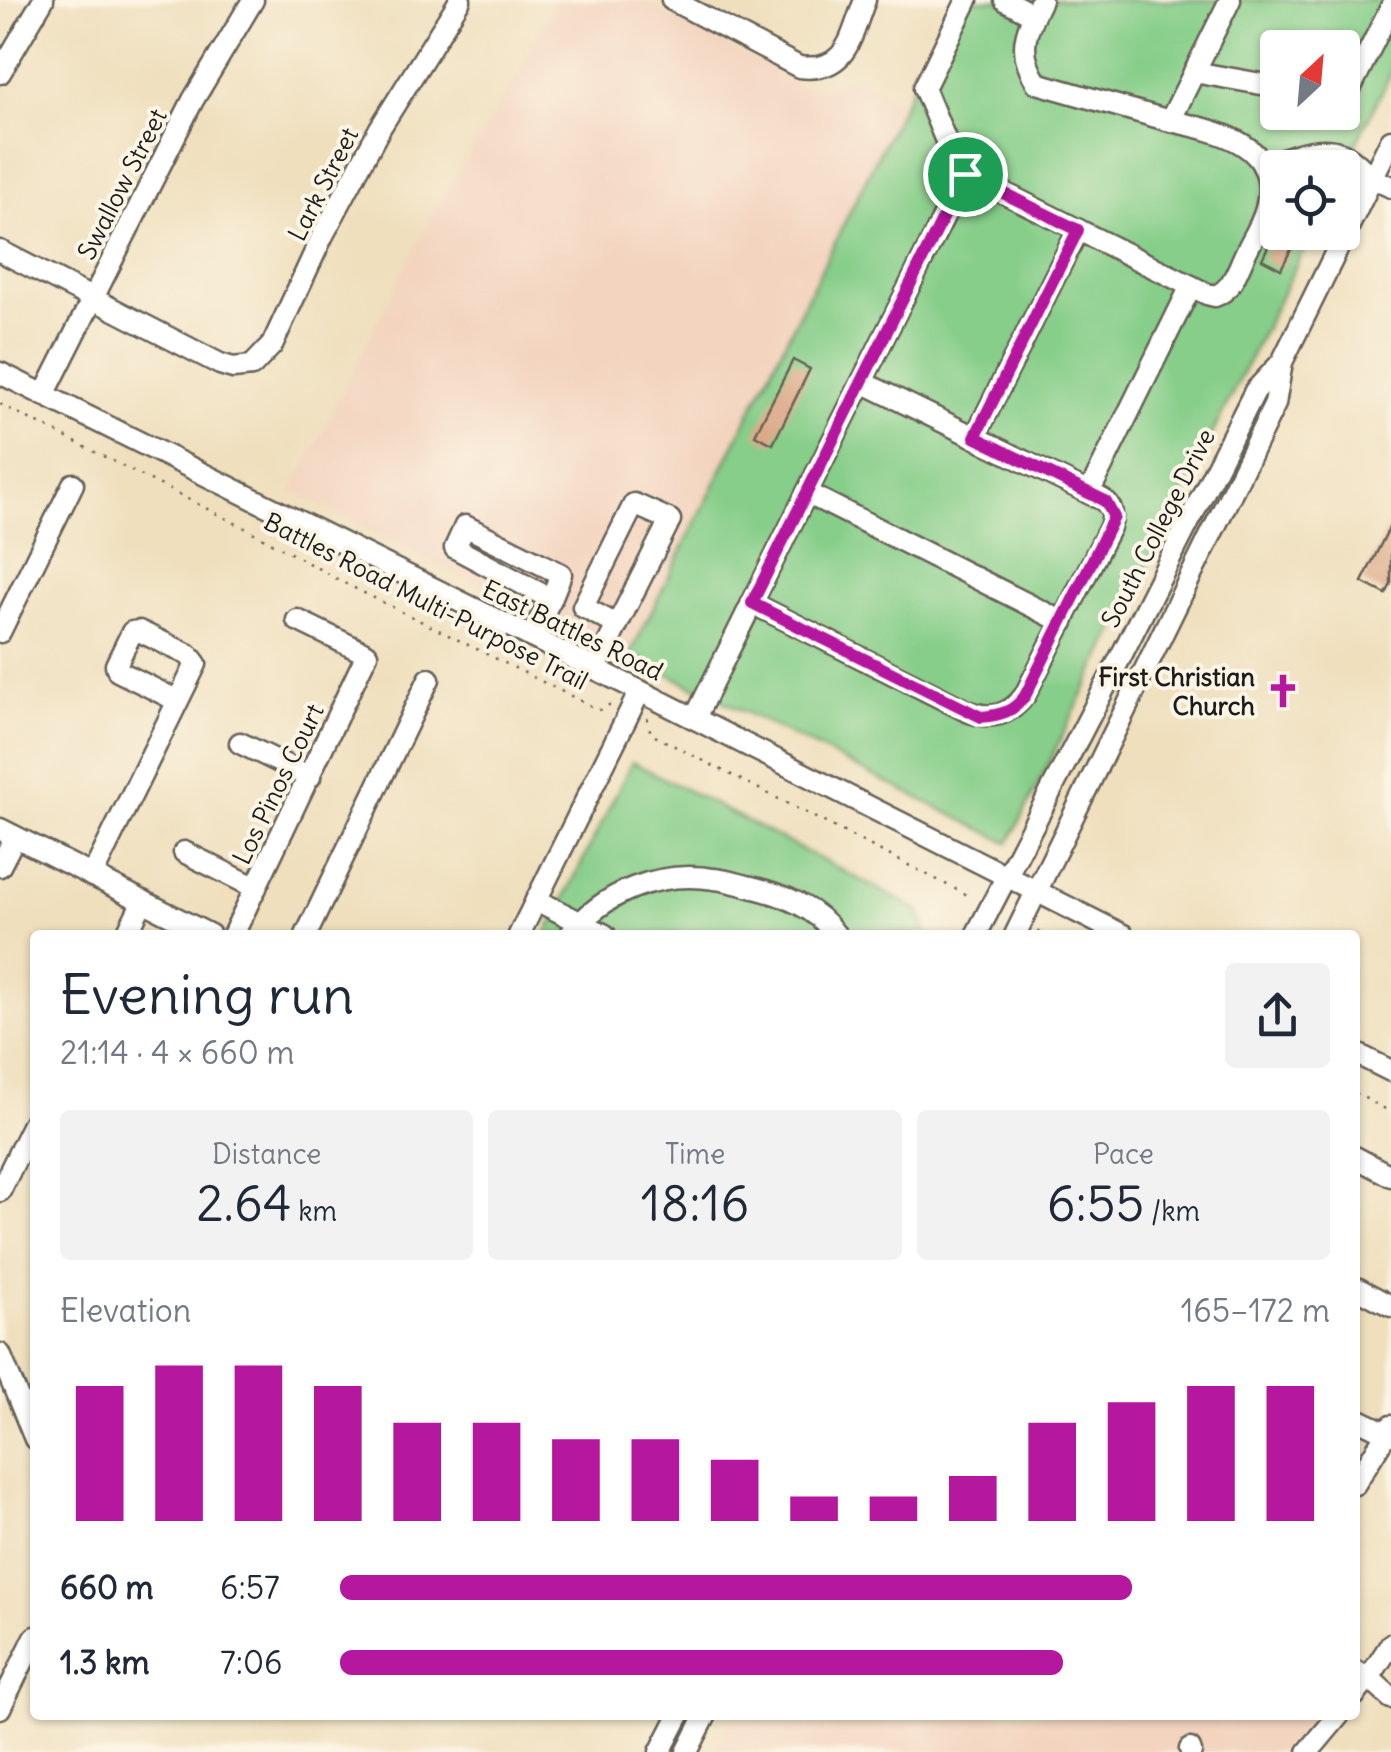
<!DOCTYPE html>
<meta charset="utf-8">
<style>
:root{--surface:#fff;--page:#f2f2f3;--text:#1f2937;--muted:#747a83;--accent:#b5179e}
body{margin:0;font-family:Delius,sans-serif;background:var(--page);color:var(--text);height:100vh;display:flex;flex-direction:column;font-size:38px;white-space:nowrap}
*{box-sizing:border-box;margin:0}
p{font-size:32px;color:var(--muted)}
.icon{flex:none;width:55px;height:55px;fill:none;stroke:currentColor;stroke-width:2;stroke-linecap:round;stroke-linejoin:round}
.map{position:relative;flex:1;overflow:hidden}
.side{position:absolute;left:30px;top:930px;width:1330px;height:790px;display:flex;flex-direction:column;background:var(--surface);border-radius:10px;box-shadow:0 2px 8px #0004}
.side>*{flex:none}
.needle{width:65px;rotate:26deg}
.tools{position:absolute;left:1260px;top:30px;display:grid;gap:20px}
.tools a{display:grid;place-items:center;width:100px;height:100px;border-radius:10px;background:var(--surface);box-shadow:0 2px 8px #0004;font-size:50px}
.pin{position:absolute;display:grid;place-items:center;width:85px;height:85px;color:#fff;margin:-42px;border:5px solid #fff;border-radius:50%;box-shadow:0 2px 10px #0007}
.round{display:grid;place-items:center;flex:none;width:105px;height:105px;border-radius:10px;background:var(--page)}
.head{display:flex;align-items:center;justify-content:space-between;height:170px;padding:0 30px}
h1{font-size:55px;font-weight:600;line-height:75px}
.metrics{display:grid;grid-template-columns:repeat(3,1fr);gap:15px;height:170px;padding:10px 30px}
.metrics div{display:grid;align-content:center;border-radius:10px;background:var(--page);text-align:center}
.metrics b{font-size:50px;font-weight:600}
.metrics small{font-size:28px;font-weight:400}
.metrics p{font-size:28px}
.chart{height:280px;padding:20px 30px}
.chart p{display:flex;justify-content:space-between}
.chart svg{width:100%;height:180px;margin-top:10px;stroke:var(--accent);stroke-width:6}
ul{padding:0 30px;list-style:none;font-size:32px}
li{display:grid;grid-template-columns:160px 120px 1fr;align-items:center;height:75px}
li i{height:25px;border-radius:12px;background:var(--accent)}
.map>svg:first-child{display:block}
</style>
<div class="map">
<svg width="1391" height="1752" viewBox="0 0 1391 1752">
<rect width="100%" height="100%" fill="#fcf5e5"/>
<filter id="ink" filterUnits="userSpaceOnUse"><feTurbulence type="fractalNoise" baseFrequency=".01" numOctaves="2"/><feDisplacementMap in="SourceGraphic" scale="20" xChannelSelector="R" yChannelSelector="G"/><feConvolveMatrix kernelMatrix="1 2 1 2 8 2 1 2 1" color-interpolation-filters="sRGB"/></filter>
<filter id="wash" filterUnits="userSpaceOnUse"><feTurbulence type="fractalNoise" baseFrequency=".0048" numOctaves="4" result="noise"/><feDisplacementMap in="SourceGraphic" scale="40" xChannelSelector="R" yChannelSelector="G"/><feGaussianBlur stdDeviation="2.25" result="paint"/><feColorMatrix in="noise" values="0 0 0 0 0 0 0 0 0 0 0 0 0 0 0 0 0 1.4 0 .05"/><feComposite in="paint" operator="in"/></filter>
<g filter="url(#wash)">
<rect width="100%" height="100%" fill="#efdfbd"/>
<g fill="#f3d4bf">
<polygon points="557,0 640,0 769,66 802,87 814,89 830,88 849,76 904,103 628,660 292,491 431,217 516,78"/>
<polygon points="733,1715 1313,1715 1282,1752 715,1752"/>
</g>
<g fill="#86ce89" stroke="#517552" stroke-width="2.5" fill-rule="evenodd">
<path d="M955 0H1391V73L1343 170 1342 168H1278V232L1312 233 1009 843 630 655ZM1278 48H1342V112H1278Z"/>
<polygon points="632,762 919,910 927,935 546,935"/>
</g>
<g id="blocks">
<g fill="#dca988">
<polygon points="1275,232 1300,232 1281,269 1262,259"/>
<polygon points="793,360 810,369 773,444 755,435"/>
<polygon points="1391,524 1391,584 1386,594 1362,582"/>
</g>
</g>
</g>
<g filter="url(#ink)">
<use href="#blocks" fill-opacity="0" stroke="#666054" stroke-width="2.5"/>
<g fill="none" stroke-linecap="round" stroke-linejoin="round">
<g stroke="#666054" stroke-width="25">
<g id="minor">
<path d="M672 0 799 67C848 73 850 37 865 0"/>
<path d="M967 0 924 88 958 170 1207 294 1215 296C1233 290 1238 268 1246 252 1253 238 1262 224 1266 209 1283 143 1217 131 1170 121"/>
<polyline points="1005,0 1033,15"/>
<path d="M1041 0C1026 31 1016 51 1037 83L1170 121 1230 0"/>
<polyline points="1194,72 1278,87"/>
<polyline points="0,73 43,0"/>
<polyline points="1342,105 1391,7"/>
<path d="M1263 166C1287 158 1316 144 1341 153 1352 157 1363 170 1372 178"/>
<polyline points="1317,168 1324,168"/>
<polyline points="1342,171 1372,178 1391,187"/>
<polyline points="0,251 220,364 233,368 252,366 272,345 322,237 380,128 460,0"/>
<polyline points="0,373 640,691 1123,935"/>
<polyline points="44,395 193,100 253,0"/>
<polyline points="975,437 1078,230"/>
<polyline points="807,493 1063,622"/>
<polyline points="1089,493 1191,286"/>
<polygon points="465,526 561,574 551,599 455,548"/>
<path d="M752 603 967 711C990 720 1010 716 1025 695L1110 527C1114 515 1113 506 1101 499L862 382"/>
<polyline points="0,632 73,484"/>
<polyline points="531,637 551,599"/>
<polyline points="595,669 670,520 634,504 583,607 617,625"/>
<polyline points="695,718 965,174"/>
<polyline points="240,743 310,777"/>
<polyline points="0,829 210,935"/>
<polyline points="184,852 256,888"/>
<polyline points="0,866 15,837"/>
<polyline points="92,876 196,664 189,655 139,631 132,632 116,665 118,671 178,701"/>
<polyline points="536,900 605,935"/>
<polyline points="126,935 143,901"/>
<polyline points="233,935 367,654 297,620"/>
<polyline points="306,935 429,679"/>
<polyline points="519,935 640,691"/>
<path d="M570 935C603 892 660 870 714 879 726 880 739 884 751 887 784 895 816 907 836 935"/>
<polyline points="976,935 1118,662 1255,391 1281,363"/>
<polyline points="1015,935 1275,404 1282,362 1391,140"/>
<polyline points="1355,1053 1391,1071"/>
<polyline points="1355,1157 1391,1176"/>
<polyline points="0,1191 35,1120"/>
<polyline points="1355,1287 1391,1306"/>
<polyline points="0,1354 35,1439"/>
<polyline points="1355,1418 1391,1435"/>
<polyline points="1355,1484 1391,1426"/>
<polyline points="1355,1671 1369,1678 1391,1698"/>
<polyline points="1355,1695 1369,1678 1391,1644"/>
<polyline points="0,1708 35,1637"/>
<polyline points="1190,1749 1191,1752"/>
<polyline points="660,1752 679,1715"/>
<polyline points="687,1752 706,1715"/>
<polyline points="1308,1752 1339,1715"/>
</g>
</g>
<g stroke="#666054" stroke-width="2.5" stroke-dasharray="2.5 8" stroke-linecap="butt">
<polyline points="0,404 247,529 346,584 599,710 613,703"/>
<polyline points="647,718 651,734 973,898"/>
<polyline points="1038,931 1045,935"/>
<polyline points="1355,1093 1391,1112"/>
</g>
<use href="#minor" stroke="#fff" stroke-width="20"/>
</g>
</g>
<g fill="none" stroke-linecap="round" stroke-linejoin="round" filter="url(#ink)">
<g stroke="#fff" stroke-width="20">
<path id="route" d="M965 174 1078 230 975 437 1101 499 1106 502 1114 517 1025 696C1013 712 1001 715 981 717L752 603Z"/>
</g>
<use href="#route" stroke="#b5179e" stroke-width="12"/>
</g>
<defs>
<g id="church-bare" transform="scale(2.7)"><path d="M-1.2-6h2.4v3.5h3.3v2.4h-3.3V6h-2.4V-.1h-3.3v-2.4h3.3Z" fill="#b5179e" stroke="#fcf5e5" stroke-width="2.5" paint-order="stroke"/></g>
</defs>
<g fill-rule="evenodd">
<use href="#church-bare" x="1283" y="691"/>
</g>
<g text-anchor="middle" stroke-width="8" stroke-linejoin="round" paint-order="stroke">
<g font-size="25" fill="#1c1c1c" stroke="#fcf5e5">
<text transform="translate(122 184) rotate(-63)" y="9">Swallow Street</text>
<text transform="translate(323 184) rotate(-63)" y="9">Lark Street</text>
<text transform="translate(1158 528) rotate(-63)" y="9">South College Drive</text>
<text transform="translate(426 601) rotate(27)" y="9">Battles Road Multi-Purpose Trail</text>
<text transform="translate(573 630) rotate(26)" y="9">East Battles Road</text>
<text transform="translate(278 784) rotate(-64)" y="9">Los Pinos Court</text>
</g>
<g font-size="25" font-weight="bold" fill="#1c1c1c" stroke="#fcf5e5" text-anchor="end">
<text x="1255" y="686">First Christian<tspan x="1255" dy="29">Church</tspan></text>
</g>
</g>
</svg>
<div class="tools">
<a><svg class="needle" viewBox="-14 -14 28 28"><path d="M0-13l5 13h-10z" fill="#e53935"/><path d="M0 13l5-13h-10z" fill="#747a83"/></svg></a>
<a><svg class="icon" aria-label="locate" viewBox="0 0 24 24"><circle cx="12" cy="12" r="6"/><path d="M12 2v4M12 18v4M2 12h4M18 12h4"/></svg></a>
</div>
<div class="pin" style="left:965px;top:174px;background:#1e9e55"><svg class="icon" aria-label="arrive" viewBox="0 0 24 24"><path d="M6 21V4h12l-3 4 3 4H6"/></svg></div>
<section class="side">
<div class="head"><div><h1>Evening run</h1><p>21:14 · 4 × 660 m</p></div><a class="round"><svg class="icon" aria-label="share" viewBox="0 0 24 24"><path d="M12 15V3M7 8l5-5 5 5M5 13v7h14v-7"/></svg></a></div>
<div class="metrics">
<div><p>Distance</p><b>2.64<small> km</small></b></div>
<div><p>Time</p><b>18:16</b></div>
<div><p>Pace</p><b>6:55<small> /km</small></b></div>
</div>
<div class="chart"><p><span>Elevation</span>165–172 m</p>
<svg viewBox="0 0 160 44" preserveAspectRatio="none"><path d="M5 44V11M15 44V6M25 44V6M35 44V11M45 44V20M55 44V20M65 44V24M75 44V24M85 44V29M95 44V38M105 44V38M115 44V33M125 44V20M135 44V15M145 44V11M155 44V11"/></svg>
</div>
<ul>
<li><b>660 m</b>6:57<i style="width:80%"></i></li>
<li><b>1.3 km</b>7:06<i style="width:73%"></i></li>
</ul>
</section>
</div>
